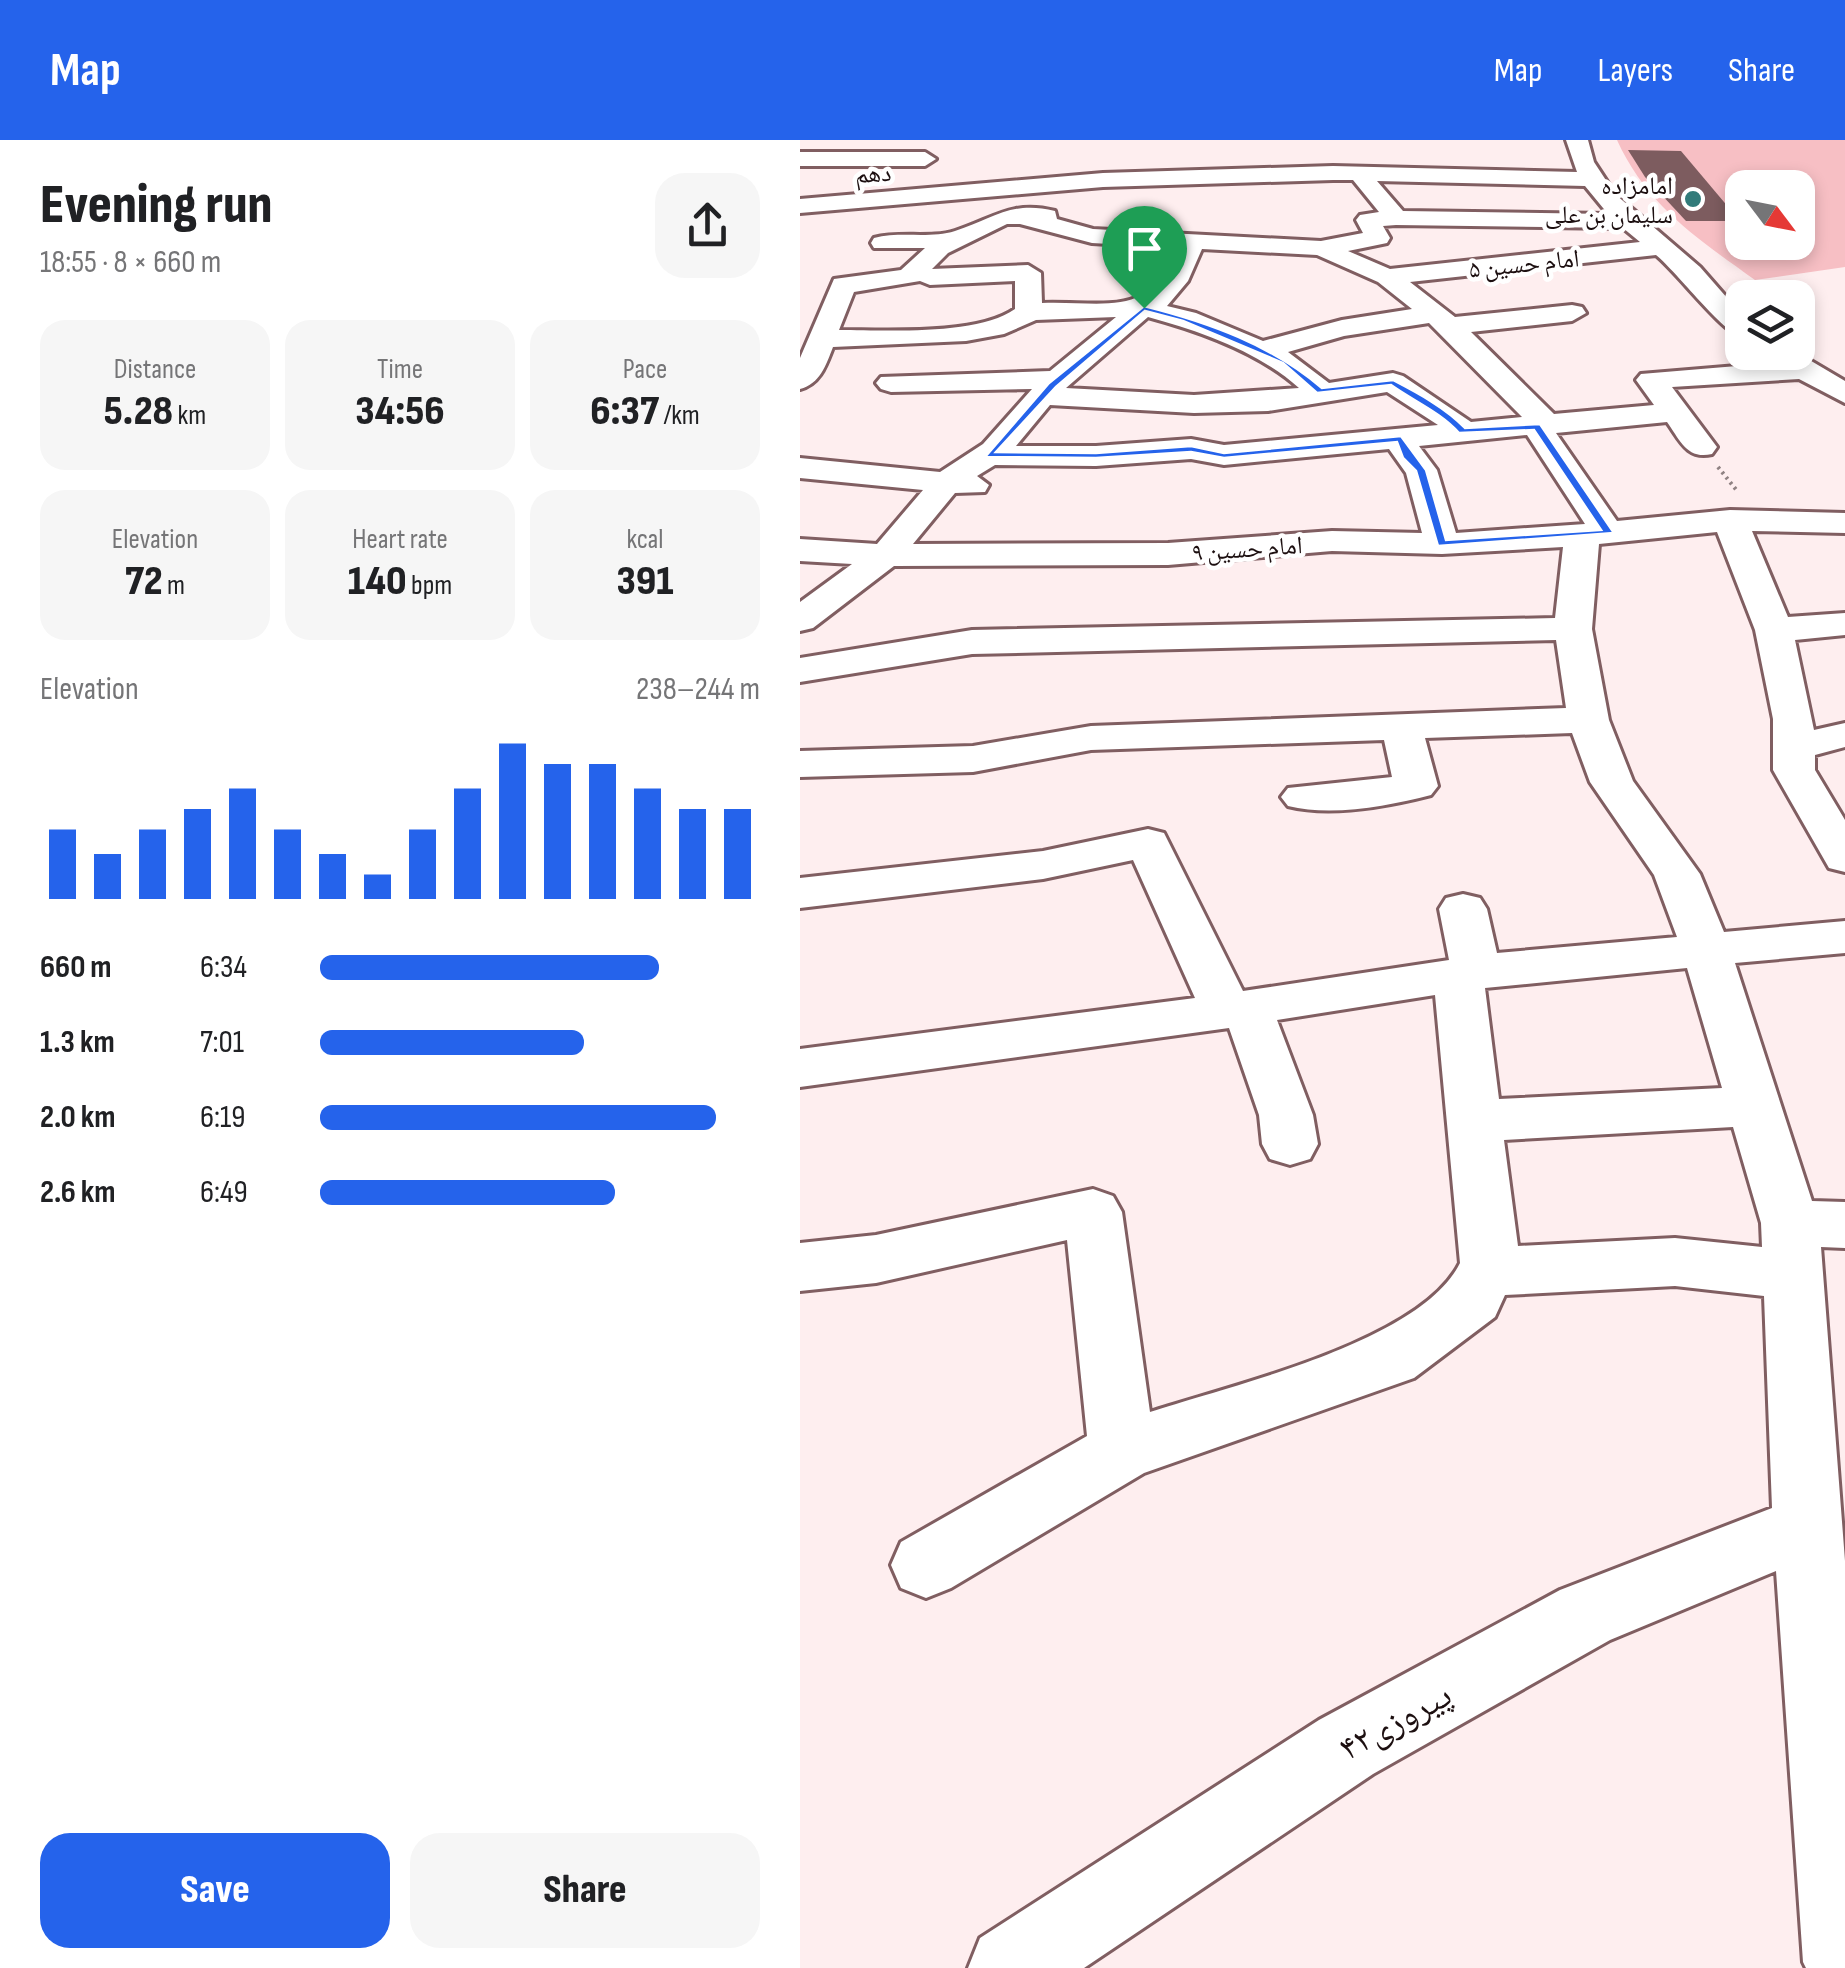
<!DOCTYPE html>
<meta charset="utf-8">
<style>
:root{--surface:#fff;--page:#f6f6f6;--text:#202124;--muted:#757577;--accent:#2563eb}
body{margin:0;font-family:"Sofia Sans Condensed","Noto Naskh Arabic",sans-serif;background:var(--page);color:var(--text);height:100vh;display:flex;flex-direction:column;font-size:38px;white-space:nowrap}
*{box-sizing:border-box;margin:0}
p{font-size:32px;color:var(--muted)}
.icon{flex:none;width:55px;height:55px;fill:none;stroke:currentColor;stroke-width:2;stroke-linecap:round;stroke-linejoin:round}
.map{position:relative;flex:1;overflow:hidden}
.details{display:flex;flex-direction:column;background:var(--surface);width:800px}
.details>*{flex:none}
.needle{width:65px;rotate:122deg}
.tools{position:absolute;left:925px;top:30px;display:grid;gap:20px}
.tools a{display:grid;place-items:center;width:90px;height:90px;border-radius:20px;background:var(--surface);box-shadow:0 5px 15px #0003;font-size:50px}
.pin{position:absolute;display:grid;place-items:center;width:85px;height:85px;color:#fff;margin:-102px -42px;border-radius:50% 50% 50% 0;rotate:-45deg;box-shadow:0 0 10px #0007}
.pin .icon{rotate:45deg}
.round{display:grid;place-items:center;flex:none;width:105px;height:105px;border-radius:30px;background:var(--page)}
.overview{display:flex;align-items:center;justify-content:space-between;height:170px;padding:0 40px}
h1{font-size:55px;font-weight:800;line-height:75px}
.figures{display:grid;grid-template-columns:repeat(3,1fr);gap:15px;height:170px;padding:10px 40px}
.figures div{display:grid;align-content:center;border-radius:25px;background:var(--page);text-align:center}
.figures b{font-size:42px;font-weight:800}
.figures small{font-size:28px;font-weight:400}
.figures p{font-size:28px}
.chart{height:280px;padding:20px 40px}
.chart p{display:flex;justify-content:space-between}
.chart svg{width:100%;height:180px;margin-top:10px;stroke:var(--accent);stroke-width:6}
.primary-button{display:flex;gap:20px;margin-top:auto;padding:20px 40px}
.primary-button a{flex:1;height:115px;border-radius:30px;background:var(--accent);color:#fff;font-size:40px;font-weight:800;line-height:115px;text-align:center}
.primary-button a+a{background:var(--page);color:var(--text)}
ul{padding:0 40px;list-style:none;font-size:32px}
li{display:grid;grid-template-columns:160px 120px 1fr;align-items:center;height:75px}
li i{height:25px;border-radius:12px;background:var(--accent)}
header{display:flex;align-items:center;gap:60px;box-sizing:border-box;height:140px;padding:0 50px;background:var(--accent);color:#fff}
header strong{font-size:48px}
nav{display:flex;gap:55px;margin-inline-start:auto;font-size:35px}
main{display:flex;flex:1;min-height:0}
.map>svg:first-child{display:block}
</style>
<header>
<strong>Map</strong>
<nav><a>Map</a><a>Layers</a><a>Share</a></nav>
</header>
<main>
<section class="details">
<div class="overview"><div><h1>Evening run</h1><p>18:55 · 8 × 660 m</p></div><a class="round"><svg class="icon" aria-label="share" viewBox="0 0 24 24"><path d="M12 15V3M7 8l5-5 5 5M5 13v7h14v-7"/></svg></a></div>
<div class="figures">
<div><p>Distance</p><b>5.28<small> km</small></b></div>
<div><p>Time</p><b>34:56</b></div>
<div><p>Pace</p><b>6:37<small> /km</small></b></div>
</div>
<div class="figures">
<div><p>Elevation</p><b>72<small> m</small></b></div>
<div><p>Heart rate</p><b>140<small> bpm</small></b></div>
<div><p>kcal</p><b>391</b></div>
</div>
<div class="chart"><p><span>Elevation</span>238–244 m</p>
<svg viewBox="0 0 160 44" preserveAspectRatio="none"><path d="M5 44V27M15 44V33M25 44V27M35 44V22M45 44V17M55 44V27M65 44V33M75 44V38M85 44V27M95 44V17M105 44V6M115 44V11M125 44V11M135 44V17M145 44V22M155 44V22"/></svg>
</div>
<ul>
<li><b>660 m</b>6:34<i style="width:77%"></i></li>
<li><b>1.3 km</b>7:01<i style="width:60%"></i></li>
<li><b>2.0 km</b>6:19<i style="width:90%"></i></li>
<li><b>2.6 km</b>6:49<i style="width:67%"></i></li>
</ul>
<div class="primary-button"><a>Save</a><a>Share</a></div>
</section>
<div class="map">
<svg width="1045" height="1828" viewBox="0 0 1045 1828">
<rect width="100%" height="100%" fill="#feeeef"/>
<path fill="#f7bfc4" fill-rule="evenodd" d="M817 0H1045V127L955 140C898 99 847 66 817 0ZM942 48H998V102H942Z"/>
<polygon fill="#7d5c5f" points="828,10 881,11 940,81 886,81 845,37"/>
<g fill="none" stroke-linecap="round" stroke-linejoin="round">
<g stroke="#805e61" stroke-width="6">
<g id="minor">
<path d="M766 0H788L794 22 815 54 900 127 942 175V197C923 193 878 133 856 115L610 142 655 177 772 165 782 167 786 173 772 181 671 192 754 274 854 265 836 240 841 234 973 223 961 212H996L1045 241V263L999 239 872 247 917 307 912 314C887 320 880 300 867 282L756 293 817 381 930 370 1045 373V393L952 391 988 477 1045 473V495L995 500 1014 590 1045 583V607L1015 615V630L1045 680V732L1029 728 973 630V579L955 490 917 392 799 404 792 489 809 580 833 641 900 734 924 792 1045 781V813L935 823 1012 1061 1045 1062V1108L1021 1107 1045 1421V1828H1006L1003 1822 976 1431 810 1500 573 1634 284 1828H168L180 1798 519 1580 760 1450 972 1368 964 1156 875 1146 705 1155 695 1177 614 1238 344 1333 151 1448 126 1458 101 1448 91 1425 101 1402 287 1296 267 1100 76 1143 0 1151V1103L76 1095 293 1049 313 1056 322 1072 350 1272C432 1245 621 1202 660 1123L635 855 477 880 513 975 518 1004 510 1019 490 1025 470 1019 462 1004 459 975 429 888 0 947V909L395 858 333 720 243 739 0 768V738L243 711 348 689 364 693 443 851 649 820 639 769 646 758 663 754 680 758 687 769 697 813 877 797 854 735 790 642 772 593 625 598 638 646 631 655C588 666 532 677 488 666L481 657 488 648 592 637 584 600 291 610 173 632 0 637V611L173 606 291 586 766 568 756 500 172 514 0 542V518L172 490 755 478 763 407 642 414 532 411 368 425 94 426 13 488 0 491V462L52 424 0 421V399L77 404 123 350 0 338V318L140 332 183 304 232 249 91 252 81 249 76 243 81 237 250 231 316 177 236 180 204 194 166 201 33 207C26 225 20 244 0 249V218L34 139 101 130 125 108H74L71 103 74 98C100 91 130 99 155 91 193 79 211 60 255 71L257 79 293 89 521 101 563 93 556 80 560 75 579 72 553 40H533L303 47 0 73V59L303 33 533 26 777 32ZM577 41 785 46 808 74 603 71ZM207 84H220L292 103 377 108C350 179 308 161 242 163L241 133 228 125 132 129 148 113ZM596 85 823 88 840 102 590 129 548 111 587 103 590 98 583 86ZM402 109 517 115 578 142 612 169 542 180 463 201 396 173 367 166 388 141ZM120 141 130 145 215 141V169C177 196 86 190 39 190L54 152ZM348 177C400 191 459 212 499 248L394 255 266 248ZM629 183 722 277 671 282 603 236 593 233 529 243 488 212 544 196ZM587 252 638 285 424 305 391 299 296 306H216L250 265 394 273 468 271ZM727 295 785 384 656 393 637 330 619 306ZM589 309 606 333 622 393 532 391 368 403 113 404 155 353 185 352 189 345 177 336 195 325 296 326 391 319 424 325ZM887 828 922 948 699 959 685 848ZM933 987 961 1083 962 1107 875 1098 718 1106 704 1000Z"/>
<polygon points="0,12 125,12 136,19 125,26 0,26"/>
</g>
</g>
<polyline stroke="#8f8182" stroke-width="4" stroke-dasharray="2.5 4" stroke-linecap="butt" points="918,327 938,352"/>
<use href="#minor" fill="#fff" fill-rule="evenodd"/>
</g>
<path fill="#2563eb" stroke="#fff" stroke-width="2.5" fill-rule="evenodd" d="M344 166C408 182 472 205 522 248L593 240C618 253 646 268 665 288L740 284 814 393 638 406 616 331 603 318 597 302 424 318 391 312 296 318 185 317 249 243ZM345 171 383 181 483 223 517 253 591 245C615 262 640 272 659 293L734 290 801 390 646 400 626 330 601 296 424 313 391 306 296 313 196 312 256 247Z"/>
<circle fill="#327b7a" stroke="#fff" stroke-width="4" cx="893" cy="59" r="10"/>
<g text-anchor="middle" stroke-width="9" stroke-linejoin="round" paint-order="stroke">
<g font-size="25" fill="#1c0f10" stroke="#fff">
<text transform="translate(73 33) rotate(-4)" y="9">دهم</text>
<text transform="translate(724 123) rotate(-6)" y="9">امام حسین ۵</text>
<text transform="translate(447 408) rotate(-4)" y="9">امام حسین ۹</text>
</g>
<g font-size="25" fill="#1c0f10" stroke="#fff" text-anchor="end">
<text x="873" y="54">امامزاده<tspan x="873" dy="29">سلیمان بن علی</tspan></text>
</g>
<g font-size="35" fill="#1c0f10" stroke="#fff">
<text transform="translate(595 1581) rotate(-29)" y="12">پیروزی۴۲</text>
</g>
</g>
</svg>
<div class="tools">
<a><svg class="needle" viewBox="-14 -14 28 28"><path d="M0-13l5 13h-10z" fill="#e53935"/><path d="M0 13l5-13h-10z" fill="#757577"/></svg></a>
<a><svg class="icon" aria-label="layers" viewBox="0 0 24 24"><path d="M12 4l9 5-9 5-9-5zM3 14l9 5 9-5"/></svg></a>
</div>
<div class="pin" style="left:344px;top:168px;background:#1e9e55"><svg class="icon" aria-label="arrive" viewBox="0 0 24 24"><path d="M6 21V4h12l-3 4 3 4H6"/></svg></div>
</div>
</main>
